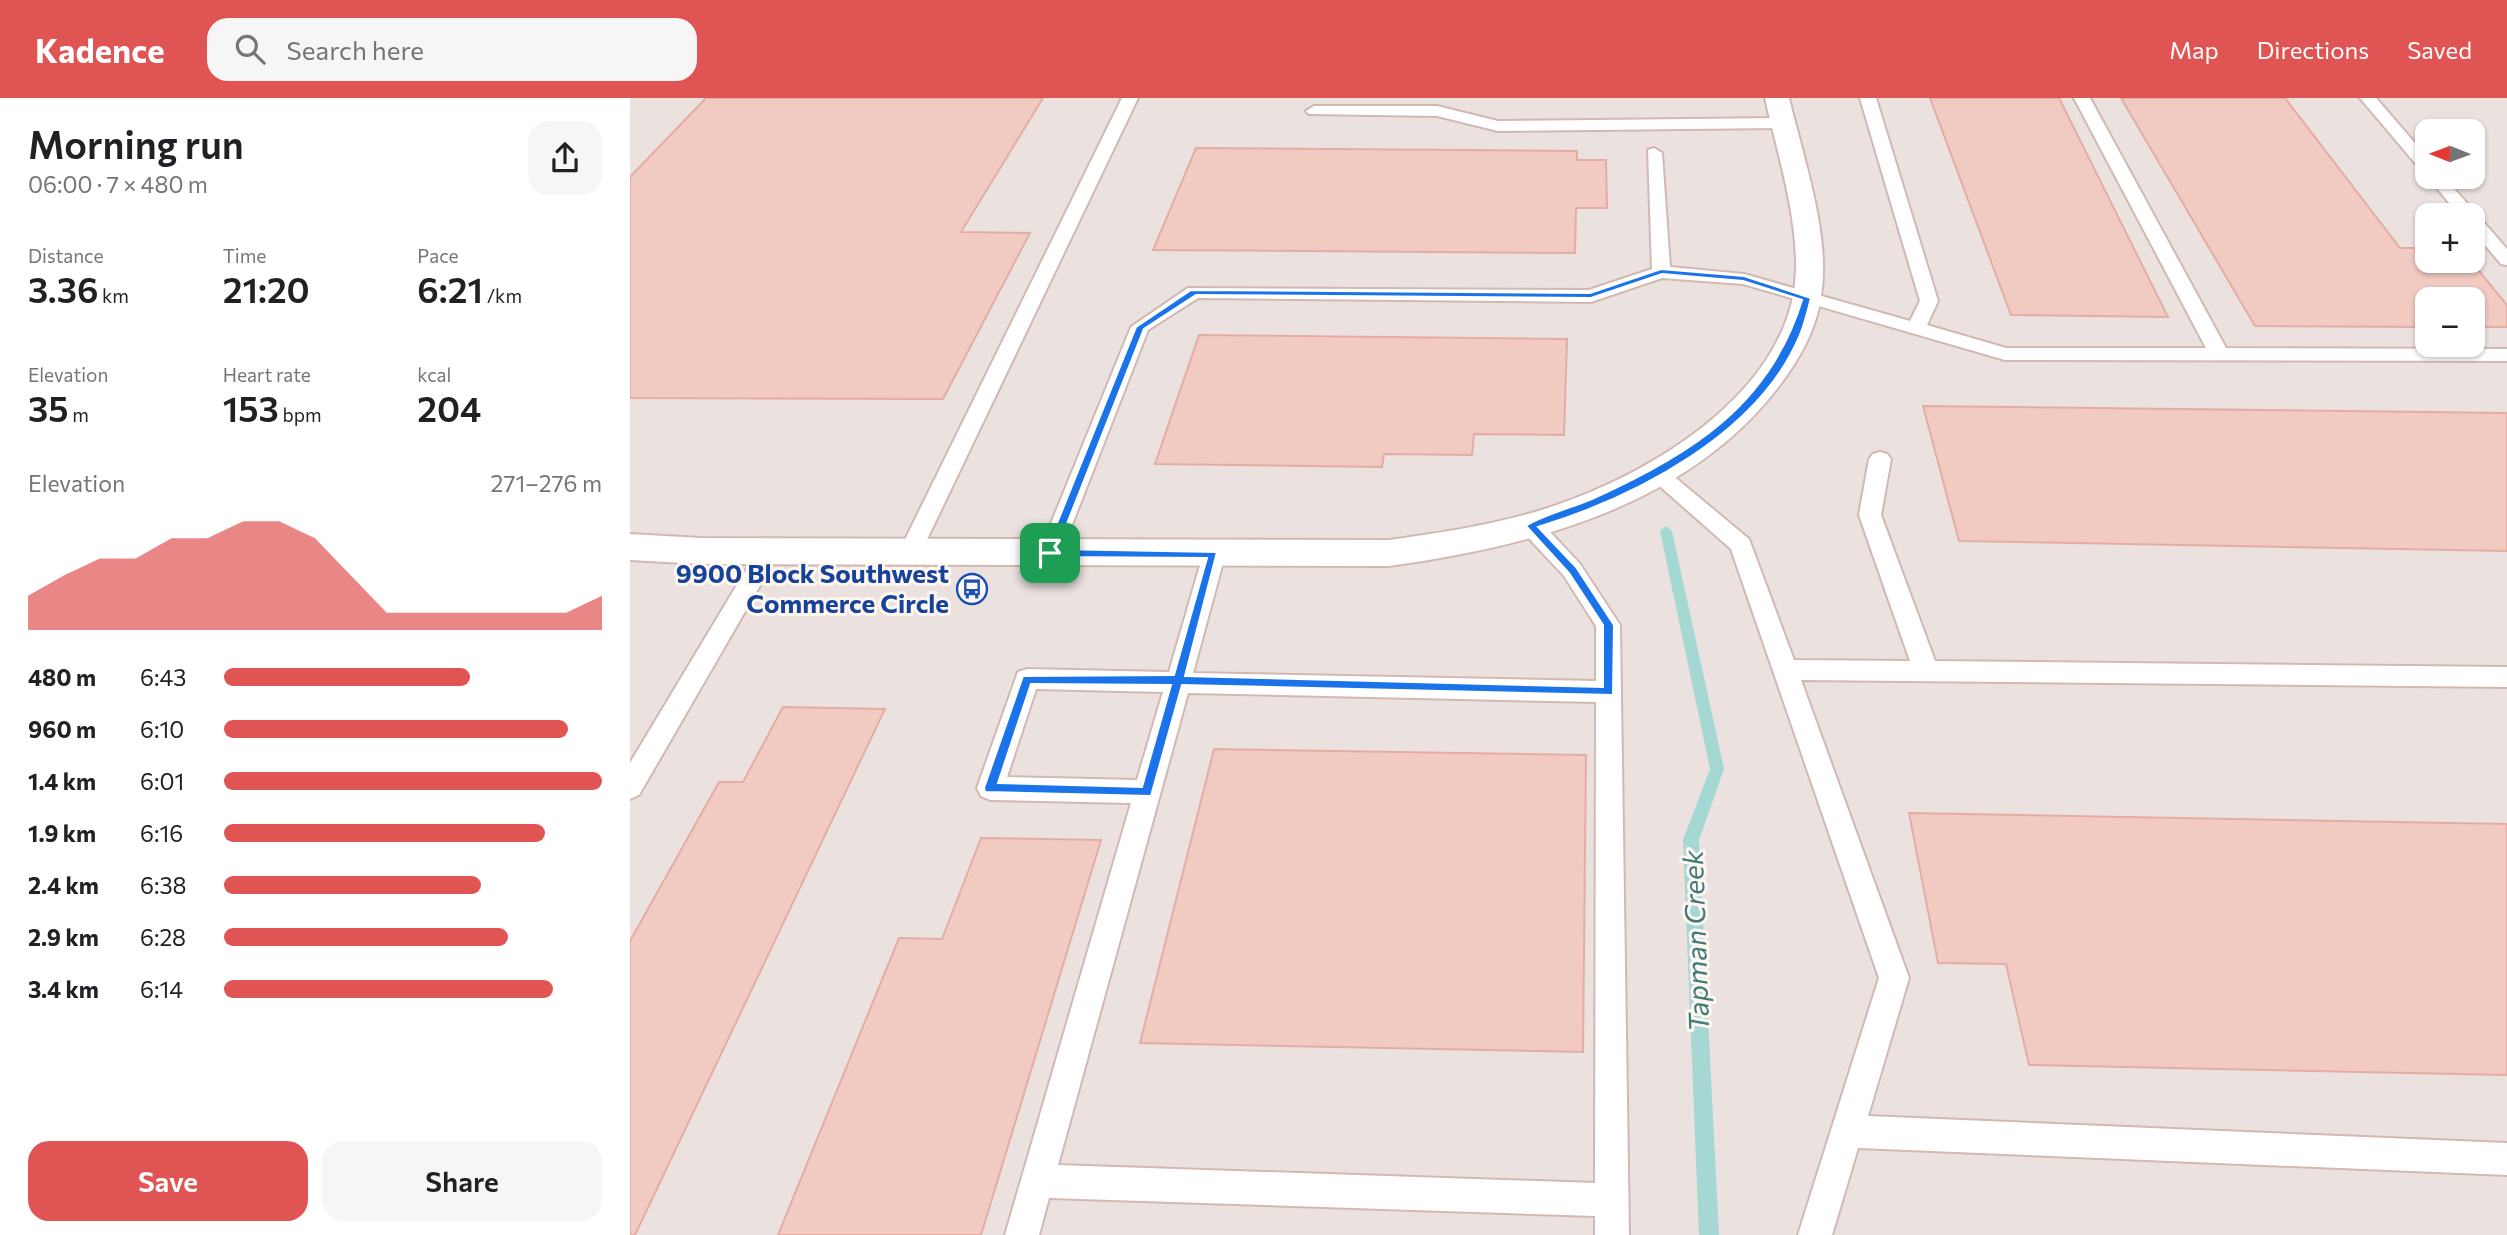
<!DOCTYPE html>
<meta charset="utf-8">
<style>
:root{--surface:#fff;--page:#f6f6f6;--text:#202124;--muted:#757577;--accent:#e15454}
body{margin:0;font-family:Commissioner,sans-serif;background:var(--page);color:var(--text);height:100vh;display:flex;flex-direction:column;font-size:26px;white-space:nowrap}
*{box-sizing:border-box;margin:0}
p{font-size:23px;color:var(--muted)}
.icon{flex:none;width:38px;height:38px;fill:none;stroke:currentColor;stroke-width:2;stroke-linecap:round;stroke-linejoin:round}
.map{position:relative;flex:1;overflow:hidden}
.drawer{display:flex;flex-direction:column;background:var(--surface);width:630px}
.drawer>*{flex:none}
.needle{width:46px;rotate:271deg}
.buttons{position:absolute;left:1785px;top:21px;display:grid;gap:14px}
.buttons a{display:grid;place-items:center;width:70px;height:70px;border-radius:14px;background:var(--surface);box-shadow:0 2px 5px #0004;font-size:35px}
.pin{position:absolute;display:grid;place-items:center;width:60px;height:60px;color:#fff;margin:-30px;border-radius:14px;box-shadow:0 4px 10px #0006}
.round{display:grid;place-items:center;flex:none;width:74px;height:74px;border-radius:21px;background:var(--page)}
.overview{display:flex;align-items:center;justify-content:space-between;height:119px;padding:0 28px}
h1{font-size:38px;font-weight:600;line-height:52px}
.metrics{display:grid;grid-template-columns:repeat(3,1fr);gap:10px;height:119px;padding:7px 28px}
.metrics div{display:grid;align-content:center}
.metrics b{font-size:35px;font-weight:600}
.metrics small{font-size:19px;font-weight:400}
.metrics p{font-size:19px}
.chart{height:196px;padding:14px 28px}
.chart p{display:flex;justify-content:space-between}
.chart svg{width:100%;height:126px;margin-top:7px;fill:var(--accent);opacity:.7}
.primary-button{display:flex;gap:14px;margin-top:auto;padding:14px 28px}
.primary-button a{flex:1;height:80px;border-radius:21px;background:var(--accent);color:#fff;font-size:28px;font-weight:600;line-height:80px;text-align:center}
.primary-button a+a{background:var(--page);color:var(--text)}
ul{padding:0 28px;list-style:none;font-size:23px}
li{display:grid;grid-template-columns:112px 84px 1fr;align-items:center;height:52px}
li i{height:18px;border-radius:9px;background:var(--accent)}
header{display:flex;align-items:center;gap:42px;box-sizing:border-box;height:98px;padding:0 35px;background:var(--accent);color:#fff}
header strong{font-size:33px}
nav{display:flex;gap:38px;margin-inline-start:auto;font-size:24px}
.search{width:490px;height:63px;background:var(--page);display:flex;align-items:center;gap:18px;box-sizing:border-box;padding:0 24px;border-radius:21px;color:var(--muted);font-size:26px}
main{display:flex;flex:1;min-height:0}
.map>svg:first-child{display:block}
</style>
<header>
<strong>Kadence</strong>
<div class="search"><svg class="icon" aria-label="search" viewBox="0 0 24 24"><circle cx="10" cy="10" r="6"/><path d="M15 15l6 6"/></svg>Search here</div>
<nav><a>Map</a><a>Directions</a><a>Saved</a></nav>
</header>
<main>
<section class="drawer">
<div class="overview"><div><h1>Morning run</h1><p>06:00 · 7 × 480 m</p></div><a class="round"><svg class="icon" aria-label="share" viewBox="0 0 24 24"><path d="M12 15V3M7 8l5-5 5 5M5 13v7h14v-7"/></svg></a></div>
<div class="metrics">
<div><p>Distance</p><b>3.36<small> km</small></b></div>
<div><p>Time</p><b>21:20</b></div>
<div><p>Pace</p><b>6:21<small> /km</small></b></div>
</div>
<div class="metrics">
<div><p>Elevation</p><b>35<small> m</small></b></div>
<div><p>Heart rate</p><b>153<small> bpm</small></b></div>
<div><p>kcal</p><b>204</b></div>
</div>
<div class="chart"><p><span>Elevation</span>271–276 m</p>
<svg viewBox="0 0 160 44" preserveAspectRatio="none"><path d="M0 44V32L10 25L20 19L30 19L40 12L50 12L60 6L70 6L80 12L90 25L100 38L110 38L120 38L130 38L140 38L150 38L160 32V44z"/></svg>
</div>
<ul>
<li><b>480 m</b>6:43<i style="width:65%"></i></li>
<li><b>960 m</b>6:10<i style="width:91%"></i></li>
<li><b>1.4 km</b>6:01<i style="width:100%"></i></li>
<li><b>1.9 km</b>6:16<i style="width:85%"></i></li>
<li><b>2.4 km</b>6:38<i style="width:68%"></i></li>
<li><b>2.9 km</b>6:28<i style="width:75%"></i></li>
<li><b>3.4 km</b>6:14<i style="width:87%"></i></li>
</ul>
<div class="primary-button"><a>Save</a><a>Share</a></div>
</section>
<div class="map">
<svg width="1877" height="1137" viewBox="0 0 1877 1137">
<rect width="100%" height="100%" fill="#fcf1ea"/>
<path fill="#ebe2df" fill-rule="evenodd" d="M0 0H1877V1137H0ZM1797 33H1843V79H1797ZM1797 117H1843V163H1797ZM1797 201H1843V247H1797Z"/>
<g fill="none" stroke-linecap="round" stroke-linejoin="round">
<polygon fill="#a5d7d3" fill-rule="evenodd" points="1036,428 1042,433 1094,671 1069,742 1089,1137 1069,1137 1053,742 1080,671 1030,433"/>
</g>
<g fill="#f1cac2" stroke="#e3ada3" stroke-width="2">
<polygon points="76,0 413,0 331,134 400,135 313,301 0,300 0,79"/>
<polygon points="1300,0 1429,0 1538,219 1381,217"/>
<polygon points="1491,0 1655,0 1770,150 1797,150 1797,163 1841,163 1877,207 1877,229 1843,229 1843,201 1797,201 1797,229 1625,228"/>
<polygon points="566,50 947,53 947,62 976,62 977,110 946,110 945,155 523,152"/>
<polygon points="569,237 937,241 934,337 844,336 842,357 754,356 752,369 525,366"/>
<polygon points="1293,308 1877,315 1877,453 1329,443"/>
<polygon points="153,609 255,611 5,1137 0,1137 0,843 89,684 113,684"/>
<polygon points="584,651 956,657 953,954 510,945"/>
<polygon points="1279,715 1877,726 1877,977 1399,967 1376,866 1308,865"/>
<polygon points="351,740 471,742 351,1137 148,1137 269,840 312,841"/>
</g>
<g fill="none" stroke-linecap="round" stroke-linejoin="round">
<g stroke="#d1b9b2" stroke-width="4">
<g id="service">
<polygon points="492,0 508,0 291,454 288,460 280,462 272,460 269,454"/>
<polygon points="1230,0 1246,0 1308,203 1297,227 1376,250 1576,250 1444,0 1460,0 1596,250 1877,251 1877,263 1375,262 1113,186 1032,180 961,204 568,200 518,232 431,455 428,461 420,463 412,461 409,455 501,229 558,190 959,192 1022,171 1018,52 1024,50 1032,55 1040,169 1114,176 1280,223 1290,203"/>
<polygon points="1730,0 1746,0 1797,59 1797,74 1791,72"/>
<polygon points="684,8 807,8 868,23 1152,20 1160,25 1152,30 868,33 807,18 679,16 676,13"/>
<polygon points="1797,78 1814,79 1877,151 1877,167 1871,166 1843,133 1843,117 1829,117"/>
<polygon points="1250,354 1257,356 1261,361 1251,417 1305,563 1877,569 1877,589 1171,582 1279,880 1238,1018 1877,1045 1877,1077 1228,1050 1202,1137 1168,1137 1249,880 1101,451 1016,376 1019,371 1035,371 1119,441 1164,562 1280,563 1229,417 1239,361 1243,356"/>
<path d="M901 420 909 422 950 466 990 527 999 1137H965V1118L419 1100 409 1137H375L501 705 360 702 351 698 347 690 388 574 397 571 539 574 573 457 576 451 584 449 592 451 595 457 563 575 966 583V528L934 478 893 434 890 428 893 422ZM406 591 533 594 507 682 377 679ZM558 595 966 604 965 1085 428 1067Z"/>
<polygon points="139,445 147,447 150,453 9,697 0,701 0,665 131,447"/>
</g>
</g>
<g stroke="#d1b9b2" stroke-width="4">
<path id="tertiary" d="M1135 0H1159C1173 59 1201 138 1191 198 1186 235 1165 269 1142 297 1050 410 898 449 759 468L71 466 0 462V436L71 440 759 442C808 435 857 428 905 414 1004 385 1140 309 1163 199 1175 140 1148 58 1135 0Z"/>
</g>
<use href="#service" fill="#fff" fill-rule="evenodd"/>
<use href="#tertiary" fill="#fff" fill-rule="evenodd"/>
</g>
<path fill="#1a73e8" stroke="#fff" stroke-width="2" fill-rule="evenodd" d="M1031 171 1114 178 1181 200C1178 212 1175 225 1170 237 1129 336 1006 399 908 429L946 469 984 527 983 597 552 587 521 698 355 694 354 690 393 578 544 577 577 460 420 459 415 455 506 229 561 192 960 195ZM1032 176 1113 183 1172 202C1140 307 1060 357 964 400 949 407 905 420 896 428L939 475 973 527V589L555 578 587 454 427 451 514 231 566 197 961 200ZM401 586 541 587 512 689 368 685Z"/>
<defs>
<g id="bus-ring" transform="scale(1.575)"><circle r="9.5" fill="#fef6f0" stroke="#1a4fb4" stroke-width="1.5"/><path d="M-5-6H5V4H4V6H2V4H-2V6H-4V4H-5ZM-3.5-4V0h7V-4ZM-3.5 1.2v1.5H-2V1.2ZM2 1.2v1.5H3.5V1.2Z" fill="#1a4fb4"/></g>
</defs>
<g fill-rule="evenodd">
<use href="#bus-ring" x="342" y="491"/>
</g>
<g text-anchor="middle" stroke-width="6" stroke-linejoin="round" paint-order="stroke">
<g font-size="26" font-weight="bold" fill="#164399" stroke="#fef6f0" text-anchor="end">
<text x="319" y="485">9900 Block Southwest<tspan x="319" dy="30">Commerce Circle</tspan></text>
</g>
<g font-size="28" font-style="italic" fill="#417b77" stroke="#fef6f0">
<text transform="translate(1066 843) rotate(-92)" y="10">Tapman Creek</text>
</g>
</g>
</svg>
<div class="buttons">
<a><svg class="needle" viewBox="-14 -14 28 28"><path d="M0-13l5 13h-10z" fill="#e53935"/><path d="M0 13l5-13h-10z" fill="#757577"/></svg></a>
<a>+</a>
<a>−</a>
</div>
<div class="pin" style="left:420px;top:455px;background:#1e9e55"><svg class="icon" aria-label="arrive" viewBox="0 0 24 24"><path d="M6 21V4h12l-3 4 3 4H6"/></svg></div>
</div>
</main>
